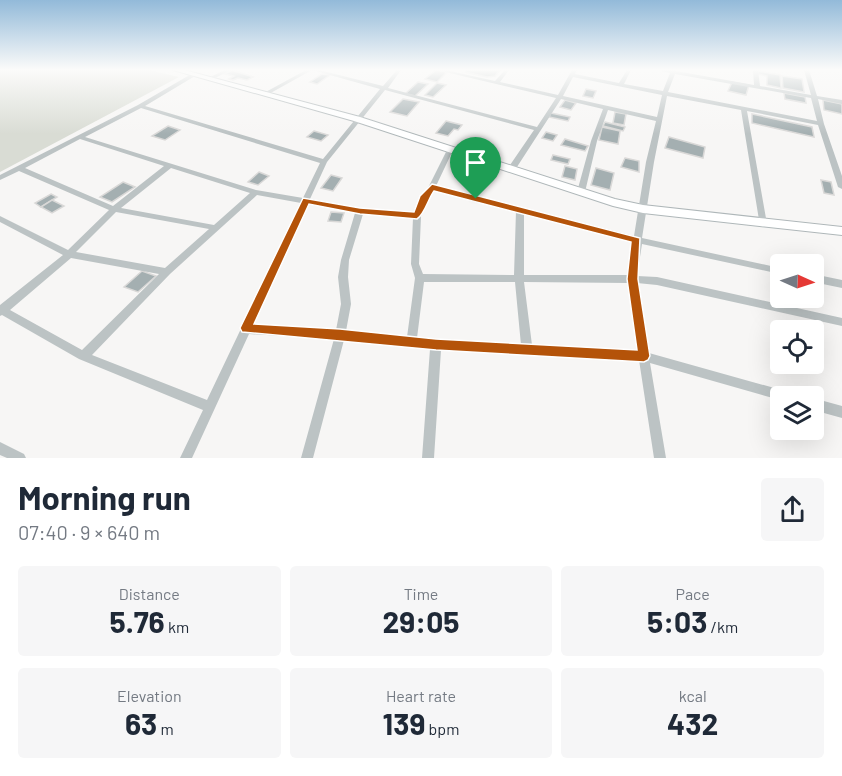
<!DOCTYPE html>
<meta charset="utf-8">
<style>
:root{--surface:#fff;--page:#f6f6f7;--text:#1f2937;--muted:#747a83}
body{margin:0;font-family:Barlow,sans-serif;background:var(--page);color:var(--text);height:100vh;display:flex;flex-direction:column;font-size:22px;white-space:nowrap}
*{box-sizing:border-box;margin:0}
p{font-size:20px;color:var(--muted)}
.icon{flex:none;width:33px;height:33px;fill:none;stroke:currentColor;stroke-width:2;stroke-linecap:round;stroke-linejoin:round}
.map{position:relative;height:458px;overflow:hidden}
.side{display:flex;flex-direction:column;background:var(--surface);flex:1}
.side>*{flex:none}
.needle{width:39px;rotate:93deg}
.fabs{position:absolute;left:770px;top:254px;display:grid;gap:12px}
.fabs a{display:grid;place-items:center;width:54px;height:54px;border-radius:6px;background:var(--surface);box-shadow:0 6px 24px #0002;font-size:30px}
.pin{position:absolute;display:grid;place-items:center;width:51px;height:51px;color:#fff;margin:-62px -26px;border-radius:50% 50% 50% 0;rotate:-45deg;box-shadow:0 0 6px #0007}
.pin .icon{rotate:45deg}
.round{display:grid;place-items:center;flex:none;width:63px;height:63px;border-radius:6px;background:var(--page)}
.overview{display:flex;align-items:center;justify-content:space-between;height:102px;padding:0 18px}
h1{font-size:33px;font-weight:700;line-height:45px}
.figures{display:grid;grid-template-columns:repeat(3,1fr);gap:9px;height:102px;padding:6px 18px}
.figures div{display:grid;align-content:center;border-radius:6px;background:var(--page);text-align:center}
.figures b{font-size:30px;font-weight:700}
.figures small{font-size:16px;font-weight:400}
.figures p{font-size:16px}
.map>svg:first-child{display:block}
</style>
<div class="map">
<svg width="842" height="458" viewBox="0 0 842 458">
<rect width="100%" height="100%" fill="#f7f6f5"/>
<polygon fill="#d9dcd4" points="0,70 149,70 179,77 0,172"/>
<g fill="#a4afb1" stroke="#d9d8d7" stroke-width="1.5">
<polygon points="232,70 253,77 247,80 238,78 233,80 229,79 234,76 225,74"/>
<polygon points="436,70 447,72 437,82 425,79"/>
<polygon points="467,70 500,70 495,76 487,77 465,72"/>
<polygon points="758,71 780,75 781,88 767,85 767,76 758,74"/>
<polygon points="322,74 330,75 317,84 310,82"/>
<polygon points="782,76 802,79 804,92 783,88"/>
<polygon points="418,82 428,84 415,96 405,94"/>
<polygon points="732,82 749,85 746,95 728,91"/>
<polygon points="437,83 446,85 433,97 425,95"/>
<polygon points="586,89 596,91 593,98 583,96"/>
<polygon points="784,93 805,97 806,103 785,99"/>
<polygon points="403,99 419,102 407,116 390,112"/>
<polygon points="565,100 576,103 571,110 560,107"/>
<polygon points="823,100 842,104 842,114 824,110"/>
<polygon points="615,112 626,114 624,125 613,123"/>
<polygon points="551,113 570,117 568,121 549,117"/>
<polygon points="752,114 812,127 814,137 752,123"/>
<polygon points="446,121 462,125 458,130 454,129 448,136 436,133"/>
<polygon points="605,122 625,127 623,131 603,126"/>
<polygon points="168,126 180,130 165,140 152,136"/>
<polygon points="602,127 620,131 618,144 599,140"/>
<polygon points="314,131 328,135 321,141 307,137"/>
<polygon points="546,132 557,135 553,141 542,138"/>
<polygon points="669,137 705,147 703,158 665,148"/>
<polygon points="565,139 588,146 585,151 561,145"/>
<polygon points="553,155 570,159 568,164 551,160"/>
<polygon points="625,158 639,161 639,172 621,167"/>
<polygon points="565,166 577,169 575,180 562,177"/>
<polygon points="596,168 614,173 610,190 591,185"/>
<polygon points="259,172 269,176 258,185 248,182"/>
<polygon points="331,175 342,178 333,191 321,188"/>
<polygon points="821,180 831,182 834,195 824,193"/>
<polygon points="123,182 135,187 112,202 100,197"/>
<polygon points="51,194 57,197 41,207 35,203"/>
<polygon points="52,200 64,206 52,213 41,207"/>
<polygon points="331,212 344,213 341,222 328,221"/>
<polygon points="142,271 156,276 138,292 124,287"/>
</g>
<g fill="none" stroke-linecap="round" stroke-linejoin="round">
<g stroke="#afb7b9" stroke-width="2">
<polygon id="secondary" points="173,70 184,70 360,117 615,199 643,205 842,227 842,235 643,213 613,206 354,121"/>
</g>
<g fill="#bcc3c4" fill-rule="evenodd">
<polygon points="225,70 231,70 211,80 206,79"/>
<path d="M306 70H319L383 86 397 70H401L388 88 537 127 556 98 437 70H445L495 81 505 70H509L500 82 558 95 572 70H577L575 74 619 83 627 70H631L624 84 663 91 670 73 661 71V70H676V71L754 85 753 70H758L760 86 811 95 804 70H809L817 96 842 100V104L818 99 824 124 842 176V189L838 187 818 125 747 111 767 224 763 227 760 226 741 110 667 96 654 162 642 238 780 268V274L642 244 637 276 657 277 842 318V326L657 285 637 283 649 353 785 391 789 392 791 396H780V400L650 363 666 458H654L639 360 441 350 434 458H422L430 349 344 340 313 458H301L334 339 249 334 192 458H180L203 410 79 359 2 315 0 316V305L63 255 0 222V216L68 250 109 210 19 171 0 180V175L138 105 193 73 195 74V76L145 106 323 159 380 89 312 70 267 95 262 94ZM675 74 811 98 817 121 668 92ZM573 77 662 95 657 117 563 96ZM385 90 534 130 508 168 512 170H515L561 99 603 109 591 141 577 192 581 194 585 192 597 141 608 110 656 121 646 162 634 236 436 186 454 148 451 146 448 148 429 186 420 198 414 213 360 208 310 199 327 162ZM141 108 320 163 303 198 256 190 85 137ZM80 139 164 166 113 206 25 168ZM171 168 250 193 214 225 121 208ZM434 190 516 211 514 275 423 274 419 264 421 216 428 198ZM257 195 301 203 207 400 92 355 170 274ZM308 204 355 213 341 260 338 277 341 304 336 330 253 325ZM116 212 209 229 165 268 76 252ZM524 213 633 242 628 275H524ZM363 214 413 218 411 264 415 278 407 337 346 331 351 304 348 277 349 260ZM71 258 159 274 82 350 10 310ZM424 282H515L521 345 417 338ZM524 282 628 283 638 351 532 345Z"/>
<polygon points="813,274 842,280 842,288 813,282"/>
<polygon points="813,398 842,406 842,418 813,410"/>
<polygon points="0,442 24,454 26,458 7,458 0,455"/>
</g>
<use href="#secondary" fill="#fff" fill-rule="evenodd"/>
</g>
<linearGradient id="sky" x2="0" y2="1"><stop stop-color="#93bad9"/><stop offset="0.52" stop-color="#fbfbfa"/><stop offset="1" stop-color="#fbfbfa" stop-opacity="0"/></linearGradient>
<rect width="842" height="134" fill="url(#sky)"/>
<path fill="#b45309" stroke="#fff" stroke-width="1.5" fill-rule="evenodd" d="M432 184 640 238 638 279 650 356 648 360 644 362 436 350 242 332 240 328 303 198 360 208 414 212 420 196ZM434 191 631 242 627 279 637 350 436 339 340 329 254 324 309 204 360 214 417 219C425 214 428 199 434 191Z"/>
</svg>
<div class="fabs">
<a><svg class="needle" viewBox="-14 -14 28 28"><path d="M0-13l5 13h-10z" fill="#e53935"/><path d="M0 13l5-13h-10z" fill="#747a83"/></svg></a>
<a><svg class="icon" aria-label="locate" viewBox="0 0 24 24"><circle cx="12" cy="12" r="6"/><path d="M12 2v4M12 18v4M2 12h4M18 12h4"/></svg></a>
<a><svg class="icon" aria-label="layers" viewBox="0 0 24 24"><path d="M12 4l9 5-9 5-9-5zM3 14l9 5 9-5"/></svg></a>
</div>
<div class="pin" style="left:476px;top:199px;background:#1e9e55"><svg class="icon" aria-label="arrive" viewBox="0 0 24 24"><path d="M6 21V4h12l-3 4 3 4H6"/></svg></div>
</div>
<section class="side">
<div class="overview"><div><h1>Morning run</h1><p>07:40 · 9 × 640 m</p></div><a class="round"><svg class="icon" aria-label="share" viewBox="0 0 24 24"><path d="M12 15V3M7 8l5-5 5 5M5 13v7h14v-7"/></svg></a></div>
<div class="figures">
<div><p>Distance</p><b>5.76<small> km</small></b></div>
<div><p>Time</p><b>29:05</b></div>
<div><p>Pace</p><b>5:03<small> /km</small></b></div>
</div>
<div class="figures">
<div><p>Elevation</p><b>63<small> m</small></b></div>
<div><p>Heart rate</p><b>139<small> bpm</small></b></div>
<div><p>kcal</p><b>432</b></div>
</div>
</section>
